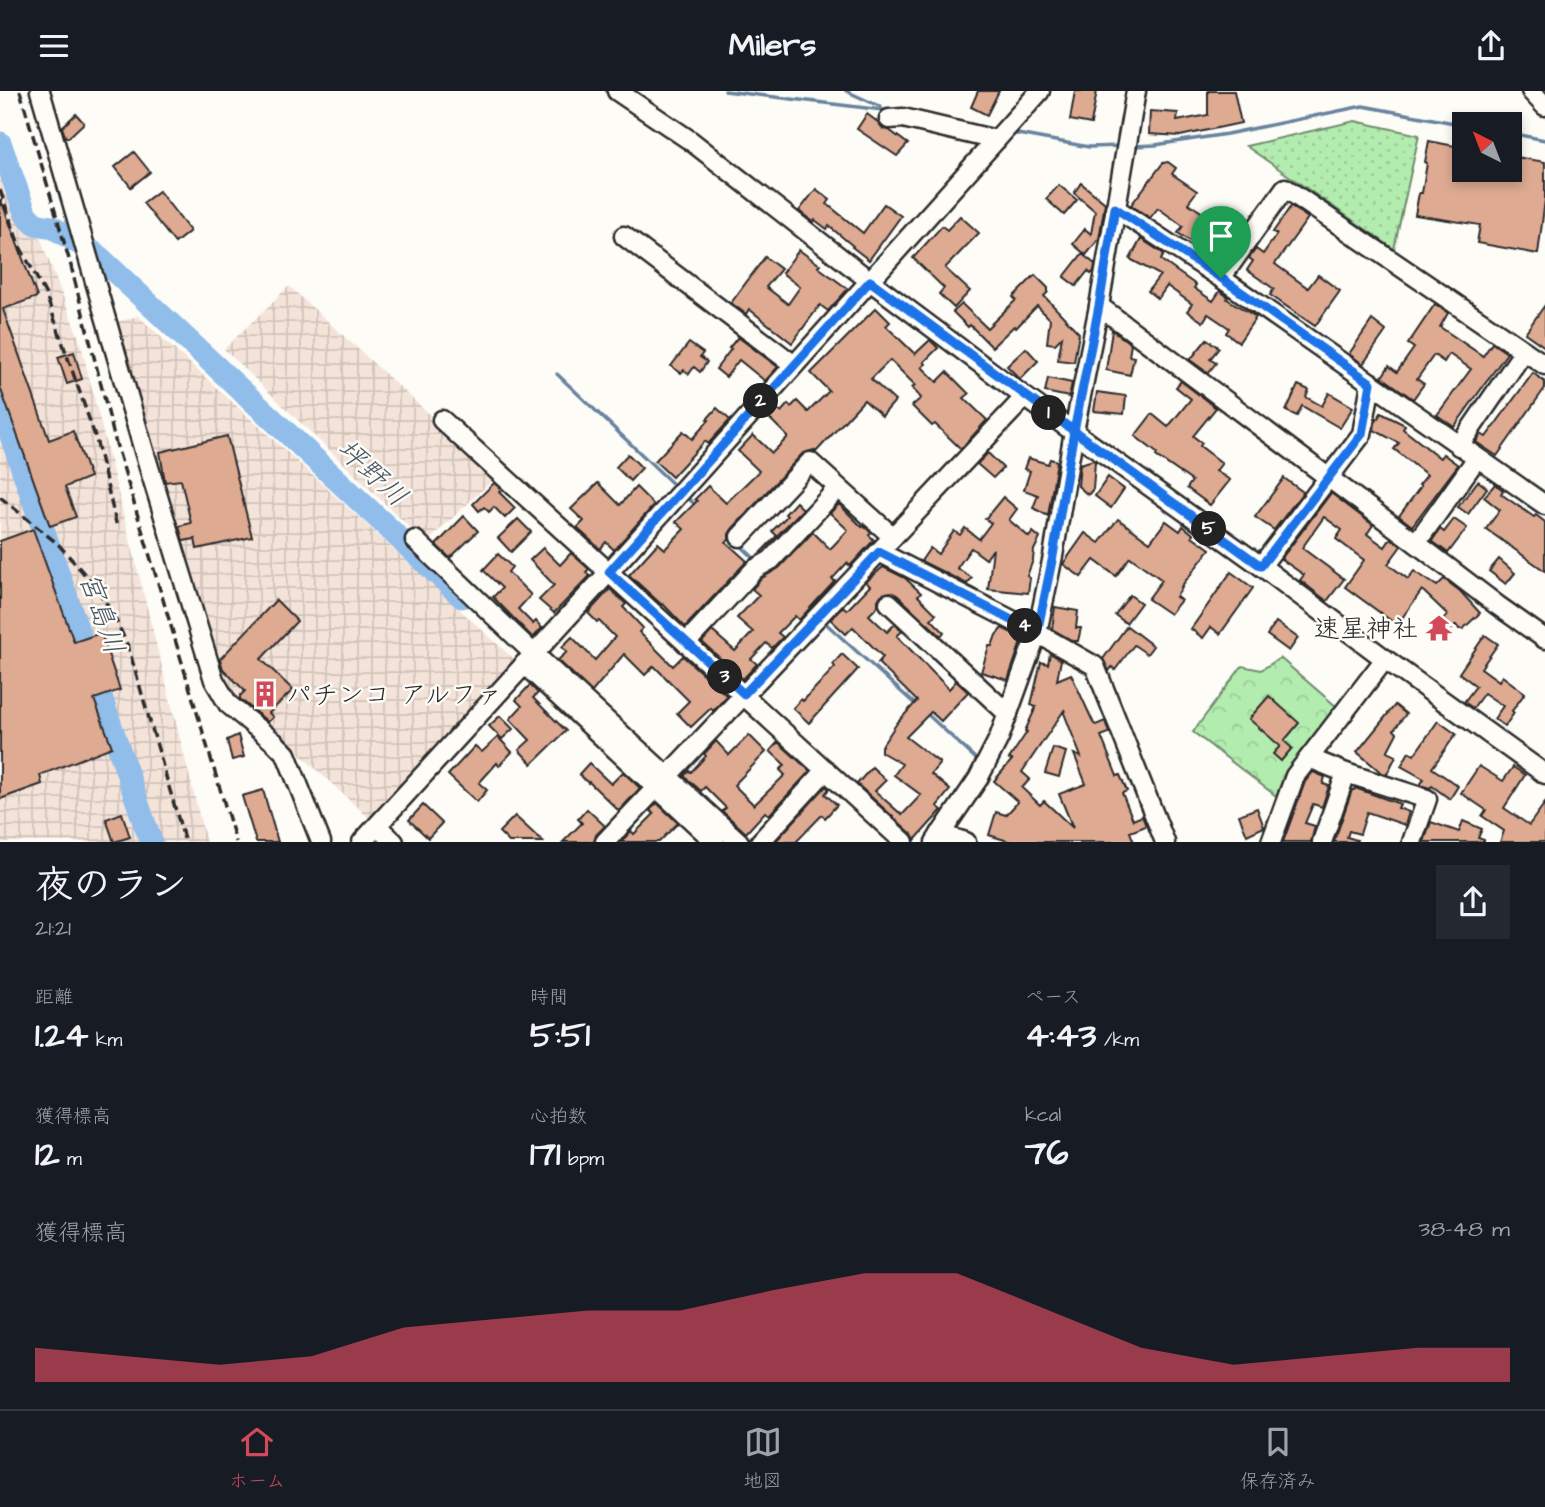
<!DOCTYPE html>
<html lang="ja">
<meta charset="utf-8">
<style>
:root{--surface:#171b24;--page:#242831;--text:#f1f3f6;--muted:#9ea1a6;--line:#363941;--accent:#d1495b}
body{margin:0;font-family:"Architects Daughter","Klee One",sans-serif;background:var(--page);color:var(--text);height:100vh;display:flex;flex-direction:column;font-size:26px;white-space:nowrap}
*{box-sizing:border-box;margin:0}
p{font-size:23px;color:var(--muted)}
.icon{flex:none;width:38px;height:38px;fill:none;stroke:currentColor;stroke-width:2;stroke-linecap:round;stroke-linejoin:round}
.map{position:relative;height:751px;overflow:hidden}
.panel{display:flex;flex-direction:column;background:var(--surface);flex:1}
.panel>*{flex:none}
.needle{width:46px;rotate:318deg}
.buttons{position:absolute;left:1452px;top:21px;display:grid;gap:14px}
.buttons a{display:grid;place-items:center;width:70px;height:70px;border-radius:0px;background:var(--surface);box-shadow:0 4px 10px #0003;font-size:35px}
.pin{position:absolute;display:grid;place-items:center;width:60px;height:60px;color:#fff;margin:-72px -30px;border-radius:50% 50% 50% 0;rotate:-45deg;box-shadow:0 0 7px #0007}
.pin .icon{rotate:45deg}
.km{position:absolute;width:35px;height:35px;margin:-18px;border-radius:50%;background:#222;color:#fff;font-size:19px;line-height:35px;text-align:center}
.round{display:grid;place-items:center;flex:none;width:74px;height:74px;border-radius:0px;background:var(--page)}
.overview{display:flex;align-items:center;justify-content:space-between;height:119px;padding:0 35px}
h1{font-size:38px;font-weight:800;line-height:52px}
.metrics{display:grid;grid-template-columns:repeat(3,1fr);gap:10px;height:119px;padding:7px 35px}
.metrics div{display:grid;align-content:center}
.metrics b{font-size:35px;font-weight:800}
.metrics small{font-size:19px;font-weight:400}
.metrics p{font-size:19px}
.chart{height:196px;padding:14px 35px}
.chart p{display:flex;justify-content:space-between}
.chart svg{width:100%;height:126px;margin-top:7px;fill:var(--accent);opacity:.7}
header{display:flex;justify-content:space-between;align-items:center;height:91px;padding:0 35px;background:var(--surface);font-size:32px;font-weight:800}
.tabs{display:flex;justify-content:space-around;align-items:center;height:98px;border-top:2px solid var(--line);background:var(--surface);font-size:19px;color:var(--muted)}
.tabs a{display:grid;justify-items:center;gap:4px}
.tabs .selected{color:var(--accent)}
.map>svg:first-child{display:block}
</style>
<header><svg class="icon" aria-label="menu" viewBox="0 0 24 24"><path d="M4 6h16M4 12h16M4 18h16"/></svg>Milers<svg class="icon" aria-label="share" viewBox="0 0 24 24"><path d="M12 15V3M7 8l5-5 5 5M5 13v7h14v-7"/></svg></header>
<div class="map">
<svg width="1545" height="751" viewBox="0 0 1545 751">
<defs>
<pattern id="industrial-grid" width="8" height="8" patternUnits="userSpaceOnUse" patternTransform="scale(1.75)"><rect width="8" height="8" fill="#f4e3d9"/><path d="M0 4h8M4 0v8" fill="none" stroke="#d1c3ba"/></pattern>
<pattern id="forest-crowns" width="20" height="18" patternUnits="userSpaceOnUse" patternTransform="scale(1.75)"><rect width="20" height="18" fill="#b3ecaf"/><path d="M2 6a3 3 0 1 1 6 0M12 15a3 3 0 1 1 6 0" fill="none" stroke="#9acb97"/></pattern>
<pattern id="park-dots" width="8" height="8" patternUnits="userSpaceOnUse" patternTransform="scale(1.75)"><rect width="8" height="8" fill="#b3ecaf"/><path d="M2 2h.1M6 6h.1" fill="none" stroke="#9acb97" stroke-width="1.8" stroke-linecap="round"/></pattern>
</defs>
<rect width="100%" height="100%" fill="#fdfcf7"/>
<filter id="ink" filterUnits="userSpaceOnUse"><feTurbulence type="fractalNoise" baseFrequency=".0143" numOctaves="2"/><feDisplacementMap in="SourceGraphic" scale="14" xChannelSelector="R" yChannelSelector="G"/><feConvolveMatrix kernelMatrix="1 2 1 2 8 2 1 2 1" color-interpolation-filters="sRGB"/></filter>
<g filter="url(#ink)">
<g fill="url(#industrial-grid)">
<polygon points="0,43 80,250 206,751 0,751"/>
<polygon points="289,195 497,385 426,452 224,258"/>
<polygon points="138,225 515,569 371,729 228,597 117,231"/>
</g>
<polygon fill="url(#forest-crowns)" stroke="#6f8c6d" stroke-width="2" points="1280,567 1338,617 1289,679 1276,705 1193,641 1242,575 1261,579"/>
<polygon fill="url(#park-dots)" stroke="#6f8c6d" stroke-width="2" points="1355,30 1419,44 1394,158 1246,55"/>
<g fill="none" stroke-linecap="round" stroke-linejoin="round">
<g stroke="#68839e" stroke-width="3.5">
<polyline points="725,0 891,20"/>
<polyline points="846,0 881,16"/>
<polyline points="974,35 997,39"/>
<polyline points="1012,42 1089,56 1122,55"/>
<polyline points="1510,42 1545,49"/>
<polyline points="1133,55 1155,54 1227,43 1363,15 1465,34"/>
<polyline points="557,283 676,396"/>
<polyline points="684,404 697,415"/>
<polyline points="739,453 756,469"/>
<polyline points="822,529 917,615"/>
<polyline points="926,622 976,668"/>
</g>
<g stroke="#91bdea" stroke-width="23">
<polyline points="0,52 26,124 35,133 52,136 96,163 462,506"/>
<polyline points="0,313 151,751"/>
</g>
</g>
<g fill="#deaa92" stroke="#2b2b2b" stroke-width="2" fill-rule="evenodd">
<polygon points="978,0 999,0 987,24 971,16"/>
<polygon points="1075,0 1097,0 1091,33 1070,29"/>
<polygon points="1208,0 1234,0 1241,32 1180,45 1149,43 1150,20 1178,22 1177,30 1208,24"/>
<polygon points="76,23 84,32 68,47 65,45 62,36"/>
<polygon points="867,23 879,32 883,38 889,39 908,53 897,65 857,38"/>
<polygon points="1429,50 1465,57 1465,79 1510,79 1510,65 1545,71 1545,109 1538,163 1477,152 1480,134 1415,124 1419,102 1422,102 1427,72 1425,71"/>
<polygon points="134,61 150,81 131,96 115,76"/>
<polygon points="1168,71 1176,77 1172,83 1197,100 1188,112 1213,129 1196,154 1178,142 1183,135 1158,117 1150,127 1131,114 1163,72"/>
<polygon points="1081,92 1105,112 1099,148 1086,164 1073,153 1085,138 1091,143 1095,120 1074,102"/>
<polygon points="1059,94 1077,109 1064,124 1046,108"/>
<polygon points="816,98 830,109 827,113 863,142 884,113 901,125 869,169 852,156 853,155 829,135 827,138 815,129 813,131 799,120"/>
<polygon points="159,100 190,140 175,152 143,112"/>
<polygon points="0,109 1,109 37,206 3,218 49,349 73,340 90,386 65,396 76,426 50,435 0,296"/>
<polygon points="1291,115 1308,127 1275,173 1308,197 1318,184 1340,200 1315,235 1270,204 1274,198 1247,179 1253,170 1249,167 1256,158 1263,163 1277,143 1273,141"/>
<polygon points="960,125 979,142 945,177 970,200 954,217 939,203 944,197 913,167 942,135 947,139"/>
<polygon points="1141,148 1164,163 1161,169 1196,194 1194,197 1213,210 1220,200 1228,206 1227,208 1256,226 1239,251 1226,242 1229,237 1208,223 1203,231 1187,220 1192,213 1167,195 1158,208 1148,200 1160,184 1130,168"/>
<polygon points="799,159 820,174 818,176 848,198 828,220 820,214 792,252 749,218 746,223 731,212 765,166 781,178 766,196 788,213 800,196 782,182"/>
<polygon points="1082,163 1095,173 1094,180 1091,183 1088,180 1076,195 1064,186"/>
<polygon points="1035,184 1048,197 1048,201 1044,205 1079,242 1074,271 1058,269 1062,246 1055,253 1047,252 1050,228 1037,215 1016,237 1014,235 992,256 970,234 968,236 953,221 962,213 987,237 1016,209 1013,206"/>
<polygon points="1435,213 1448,222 1440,236 1483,265 1492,252 1507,262 1454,336 1437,324 1471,278 1449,263 1444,271 1434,264 1417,288 1424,293 1413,308 1382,286 1389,275 1397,281 1414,257 1408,253"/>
<polygon points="1545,214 1545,256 1525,242"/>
<polygon points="876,217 890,231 886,235 915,263 930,249 938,257 924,271 926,273 922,276 937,291 947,281 969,303 964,307 987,329 961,358 935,333 932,335 912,315 921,307 912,297 915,294 890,269 871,288 895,310 882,325 864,309 816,361 814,359 802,363 732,438 729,443 729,449 726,451 747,470 685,536 663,513 662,514 629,484 658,452 665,458 684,438 676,431 697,410 695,408 708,395 726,412 759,380 738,360 753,344 772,362 787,347 787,345 769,327 777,318 781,321 788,313 791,316 797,310 808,321 829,300 811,282"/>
<polygon points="1372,229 1386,240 1363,273 1349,263"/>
<polygon points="1112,239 1131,253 1129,265 1134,266 1130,284 1106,279"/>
<polygon points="738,246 778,276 765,290 739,269 726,286 716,278 731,258 729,257"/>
<polygon points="1207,248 1219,257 1210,268 1216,272 1208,282 1190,269"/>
<polygon points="689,252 703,262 700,266 707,271 700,281 694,276 689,283 684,279 681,282 671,275"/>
<polygon points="1026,257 1038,270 1020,288 1007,275"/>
<polygon points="74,261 82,288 67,293 58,266"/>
<polygon points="1533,282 1545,291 1545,297 1497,365 1476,351 1481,343 1486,346"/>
<polygon points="1048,287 1072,292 1069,306 1045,301"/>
<polygon points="1181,290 1216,317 1193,345 1202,352 1200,355 1222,372 1216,380 1230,389 1210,414 1187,397 1192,390 1156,365 1157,362 1135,345 1152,323 1168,336 1191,308 1176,296"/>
<polygon points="1298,294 1309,299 1306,306 1322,315 1329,302 1353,316 1340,337 1302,315 1297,325 1286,320"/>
<polygon points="1097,301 1126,305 1124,323 1094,320"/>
<polygon points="717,317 730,329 708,353 705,350 672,386 655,370 683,340 692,348 709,329 707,328"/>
<polygon points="1381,322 1405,334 1403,338 1440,367 1443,363 1458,374 1412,435 1399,425 1421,395 1419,394 1427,384 1394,358 1399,352 1374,339 1375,332"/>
<polygon points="227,345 252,446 197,458 195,448 183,450 179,435 191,432 181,389 165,391 160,361"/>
<polygon points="988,362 1003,377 993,387 977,373"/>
<polygon points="628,363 642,377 630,390 616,376"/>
<polygon points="1028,367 1048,373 1050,368 1057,370 1048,425 1033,417 1038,404 1024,399 1030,380 1024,378"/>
<polygon points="1093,369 1095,370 1093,398 1088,404 1078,395 1080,373"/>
<polygon points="1108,386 1124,398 1111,417 1095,405"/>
<polygon points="1284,387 1303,401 1274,439 1255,426"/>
<polygon points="1478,390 1487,397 1468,423 1458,416"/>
<polygon points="494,392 501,398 499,401 515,417 505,427 494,416 489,421 484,416 479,420 473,413"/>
<polygon points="598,392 620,414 636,396 654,414 614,459 606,451 600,458 577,437 584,430 571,418"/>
<polygon points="1495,393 1503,399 1501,403 1534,426 1536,424 1545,431 1545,480 1486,438 1500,419 1484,406"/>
<polygon points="1331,402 1373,434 1367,443 1385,456 1391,447 1401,455 1388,473 1408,488 1414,480 1437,495 1444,488 1460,500 1480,522 1463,538 1459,538 1456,534 1452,538 1443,528 1448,524 1422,499 1397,534 1345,496 1364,469 1336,448 1342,439 1324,426 1302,457 1344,488 1327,510 1315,501 1300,489 1304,484 1281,468"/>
<polygon points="1003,406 1017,418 1009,429 1029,446 1033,441 1040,447 1034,459 1033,469 1027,485 1030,487 1028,502 988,498 993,458 986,468 971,457 957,477 972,487 967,493 921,470 930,457 938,463 954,440 960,444 965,437 979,448 991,432 985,428"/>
<polygon points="796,411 803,418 760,462 777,445 772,440 787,425 785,423"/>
<polygon points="839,413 862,436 863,435 871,441 869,444 874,449 850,475 847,472 832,488 835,490 799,529 795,525 778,542 783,546 772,557 766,552 751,568 757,573 743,588 702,551 712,540 735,560 753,541 737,527 759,504 752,498 762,487 779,477 813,441 830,458 848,439 830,422"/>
<polygon points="464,425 478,440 450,467 436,454"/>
<polygon points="518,428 531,441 511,461 498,447"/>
<polygon points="1118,428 1150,451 1166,430 1180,440 1183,435 1193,443 1192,445 1210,458 1181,496 1182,497 1176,506 1181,509 1170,523 1148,508 1162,489 1130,466 1116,485 1094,469 1081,486 1063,473 1085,442 1099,452"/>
<polygon points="1454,428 1467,437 1448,462 1432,450 1440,438 1444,441"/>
<polygon points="33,438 74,551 101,542 120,599 94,608 112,656 40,684 42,693 0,708 0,450"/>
<polygon points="543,457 560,474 571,462 589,478 586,481 590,485 554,522 539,509 554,494 530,469"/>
<polygon points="498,463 512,476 508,481 531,504 518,518 533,533 536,530 542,537 533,547 493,506 502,497 483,479"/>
<polygon points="1499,468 1515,482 1506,493 1489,480"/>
<polygon points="883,476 905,487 921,502 918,505 936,523 931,528 944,541 941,545 897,504 891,501 881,504 878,509 878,515 869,524 887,541 895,533 902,540 897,545 949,598 956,590 968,601 941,630 931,621 906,646 940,672 931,683 950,699 937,715 942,719 915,749 912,743 857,693 872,676 886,689 875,700 902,724 921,704 894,684 902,673 881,661 881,656 897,632 917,610 878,572 883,566 853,536 846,543 831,529 843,515 847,519 870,495 866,491"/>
<polygon points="1231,481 1253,497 1220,543 1211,536 1203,547 1191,538"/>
<polygon points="610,498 626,513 623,516 643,537 639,541 673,575 683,565 727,605 713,620 711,617 691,636 677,622 689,610 654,575 645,584 624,563 592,601 558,569 567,561 562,556 572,546 595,569 615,546 599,530 597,531 588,522"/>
<polygon points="1130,504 1141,512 1126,532 1115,524"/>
<polygon points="276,509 297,530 261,568 293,599 269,622 273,626 268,631 240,608 240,605 245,600 223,578 220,568"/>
<polygon points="1055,516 1078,520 1076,537 1081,537 1078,550 1073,550 1052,538"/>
<polygon points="1276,531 1298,547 1289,560 1267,544"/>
<polygon points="1127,535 1153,555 1147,563 1134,554 1115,579 1112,576 1109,580 1103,568"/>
<polygon points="1002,537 1018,545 1017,550 1021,551 1008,589 981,581 989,555 992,555 996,544"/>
<polygon points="1485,544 1498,553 1481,577 1499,590 1502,585 1525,602 1512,620 1514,622 1505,635 1494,628 1503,615 1484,602 1473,617 1464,611 1476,595 1459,582"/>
<path d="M1050 562 1061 569 1057 589 1071 583 1094 633 1096 634 1105 630 1109 642 1101 645 1117 685 1120 684 1127 700 1122 702 1133 729 1142 725 1146 735 1130 741 1134 751H1011L989 744 996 721 1006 724 1018 711 994 690 1012 669 1009 668 1027 641 1025 640 1036 616 1031 614 1041 571 1048 573ZM1065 618 1064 622 1081 666 1074 663 1086 693 1059 703 1073 737 1044 710 1040 714 1022 697 1030 688 1022 681Z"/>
<polygon points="842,563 858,578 809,632 793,617 801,608 803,610 835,576 833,573"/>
<polygon points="530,594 538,602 533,607 566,640 532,673 519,659 530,649 510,628 522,615 516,609"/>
<polygon points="1269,605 1299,632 1284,650 1292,657 1281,670 1273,663 1280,655 1249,628"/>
<polygon points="1395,614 1406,623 1394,639 1397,642 1387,661 1396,665 1387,683 1382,682 1357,661"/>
<polygon points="500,625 513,638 502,648 489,635"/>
<polygon points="1438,630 1456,643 1432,677 1458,695 1450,708 1432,695 1430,697 1420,694 1424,688 1401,675 1409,661 1414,664"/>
<polygon points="238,644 244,666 232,669 227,649"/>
<polygon points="749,644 766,661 734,694 754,714 785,684 780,679 785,674 770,660 778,651 810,680 769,724 765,721 746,742 722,720 726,717 705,696 701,700 684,685 689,680 691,681 706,665 704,663 716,650 729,664"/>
<polygon points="498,646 512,661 499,675 497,672 479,692 487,699 477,711 448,684 475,655 482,661"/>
<polygon points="1053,657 1066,661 1059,686 1045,682"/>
<polygon points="589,672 611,693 623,681 640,697 619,720 589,691 588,692 579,683"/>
<polygon points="1479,675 1503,690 1513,676 1525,684 1504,717 1529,734 1545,712 1545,751 1500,751 1504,740 1482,725 1486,719 1461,702"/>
<polygon points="1313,681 1325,686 1323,693 1329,695 1322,716 1313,713 1305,732 1315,735 1311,751 1283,751 1305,691"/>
<polygon points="826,695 829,698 825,703 837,714 825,727 822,724 796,751 775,751"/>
<polygon points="1355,697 1400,713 1398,717 1409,721 1405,734 1367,721 1360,743 1349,740 1347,746 1357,749 1356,751 1334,751 1352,699 1354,699"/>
<polygon points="263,699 278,751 256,751 242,705"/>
<polygon points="657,712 678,732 659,751 621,751 631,740 634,743 654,723 650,719"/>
<polygon points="423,714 442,732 428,747 409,729"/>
<polygon points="1257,717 1264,736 1247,744 1239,724"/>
<polygon points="587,718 605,735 596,744 594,751 563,751 582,732 578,728"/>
<polygon points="122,722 130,746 114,751 106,728"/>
<polygon points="515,725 543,751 509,751 499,741"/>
<polygon points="1463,730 1482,738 1478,747 1484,749 1484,751 1424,751 1431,731 1459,741"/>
</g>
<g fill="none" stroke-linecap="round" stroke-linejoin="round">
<g stroke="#2b2b2b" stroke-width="23">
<g id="minor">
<polyline points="40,0 144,360 214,589 228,613 274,651 286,663 321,751"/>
<polyline points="617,0 691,50 870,190 1025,306 1261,475 1385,568 1545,683"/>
<polyline points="1531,0 1545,15"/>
<polyline points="889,28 903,27 996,49"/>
<polyline points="1115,117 1221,187 1545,414"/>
<polyline points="624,145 794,274"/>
<polyline points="1221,187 1285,97 1545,274"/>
<polyline points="1099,215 1416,452 1497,514 1545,548"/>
<polyline points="442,329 904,751"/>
<polyline points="1459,355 1524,260"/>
<polyline points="740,446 810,371 893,446"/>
<polyline points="415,449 534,563 739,751"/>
<polyline points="1416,452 1477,367"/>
<polyline points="879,461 1037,542 1095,575 1165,751"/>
<polyline points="1261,475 1362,343 1371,292"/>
<polyline points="889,512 1008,623"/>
<polyline points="686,552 755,478 771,469 838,397"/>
<polyline points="524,573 715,751"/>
<polyline points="1309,667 1346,682 1322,751"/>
<polyline points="1346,682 1427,708 1412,751"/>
<polyline points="377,735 394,751"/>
<polyline points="940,743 966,751"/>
<polyline points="362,751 609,481 1040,0"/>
<polyline points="605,751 1025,306"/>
<polyline points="760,751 826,679"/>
<polyline points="935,751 978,688 999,647 1037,542 1053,465 1074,340 1099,215 1136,0"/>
<polyline points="1271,751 1295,685 1385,568"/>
</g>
</g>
<use href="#minor" stroke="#fdfcf7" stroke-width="18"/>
<g stroke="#2b2b2b" stroke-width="3.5" stroke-dasharray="10 5" stroke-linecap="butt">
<polyline points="20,0 71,175 115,349 236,751"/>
<polyline points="0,99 19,154 46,204 96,348 117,436"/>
<polyline points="0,406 58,453 95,495 112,521 128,555 185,751"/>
</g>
</g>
</g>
<g fill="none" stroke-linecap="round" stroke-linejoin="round" filter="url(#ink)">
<g stroke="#fff" stroke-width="14">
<polyline id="route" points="1221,187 1115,117 1099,215 1074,340 870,190 609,481 744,603 879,461 1037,542 1053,465 1074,340 1261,475 1362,343 1371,292 1221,187"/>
</g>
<use href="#route" stroke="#1a73e8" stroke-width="9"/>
</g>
<defs>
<g id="temple-bare" transform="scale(2.1)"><path d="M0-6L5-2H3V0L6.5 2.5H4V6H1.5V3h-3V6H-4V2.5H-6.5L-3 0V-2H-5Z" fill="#d1495b" stroke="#fdfcf7" stroke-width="2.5" paint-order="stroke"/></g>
<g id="building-bare" transform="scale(2.1)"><path d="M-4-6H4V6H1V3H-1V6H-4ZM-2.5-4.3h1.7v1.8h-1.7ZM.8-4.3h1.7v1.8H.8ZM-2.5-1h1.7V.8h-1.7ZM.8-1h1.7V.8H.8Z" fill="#d1495b" stroke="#fdfcf7" stroke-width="2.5" paint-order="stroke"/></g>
</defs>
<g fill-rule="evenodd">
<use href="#temple-bare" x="1439" y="537"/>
<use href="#building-bare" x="265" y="603"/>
</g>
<g text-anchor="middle" stroke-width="5" stroke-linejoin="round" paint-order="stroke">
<g font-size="26" fill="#2b2b2b" stroke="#fdfcf7" text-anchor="end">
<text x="1418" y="546">速星神社</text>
<text x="286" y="612" text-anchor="start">パチンコ アルファ</text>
</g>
<g font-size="28" font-style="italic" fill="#4a5764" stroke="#fdfcf7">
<text transform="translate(373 381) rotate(43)" y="10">坪野川</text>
<text transform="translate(103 522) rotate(71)" y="10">宮島川</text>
</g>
</g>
</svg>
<div class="buttons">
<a><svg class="needle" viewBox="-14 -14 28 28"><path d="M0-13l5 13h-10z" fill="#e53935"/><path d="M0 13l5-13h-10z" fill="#9ea1a6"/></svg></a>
</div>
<div class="pin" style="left:1221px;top:187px;background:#1e9e55"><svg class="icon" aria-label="arrive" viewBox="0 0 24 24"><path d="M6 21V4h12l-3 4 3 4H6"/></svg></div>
<b class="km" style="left:1049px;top:322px">1</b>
<b class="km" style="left:761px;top:310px">2</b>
<b class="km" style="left:725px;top:586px">3</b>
<b class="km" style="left:1025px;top:535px">4</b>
<b class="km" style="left:1209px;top:438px">5</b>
</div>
<section class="panel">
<div class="overview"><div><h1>夜のラン</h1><p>21:21</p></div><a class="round"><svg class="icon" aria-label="share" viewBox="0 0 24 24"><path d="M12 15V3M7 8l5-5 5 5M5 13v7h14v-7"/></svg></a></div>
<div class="metrics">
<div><p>距離</p><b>1.24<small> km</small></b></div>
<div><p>時間</p><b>5:51</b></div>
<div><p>ペース</p><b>4:43<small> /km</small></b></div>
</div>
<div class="metrics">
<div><p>獲得標高</p><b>12<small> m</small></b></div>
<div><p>心拍数</p><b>171<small> bpm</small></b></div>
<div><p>kcal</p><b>76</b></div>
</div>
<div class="chart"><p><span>獲得標高</span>38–48 m</p>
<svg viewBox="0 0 160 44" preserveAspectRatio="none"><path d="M0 44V32L10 35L20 38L30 35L40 25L50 22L60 19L70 19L80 12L90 6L100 6L110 19L120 32L130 38L140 35L150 32L160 32V44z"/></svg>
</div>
</section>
<nav class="tabs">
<a class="selected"><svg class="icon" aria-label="home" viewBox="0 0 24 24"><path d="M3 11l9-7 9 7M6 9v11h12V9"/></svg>ホーム</a>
<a><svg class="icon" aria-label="map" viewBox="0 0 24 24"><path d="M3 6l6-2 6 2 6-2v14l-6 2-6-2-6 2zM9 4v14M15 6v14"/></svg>地図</a>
<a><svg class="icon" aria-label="saved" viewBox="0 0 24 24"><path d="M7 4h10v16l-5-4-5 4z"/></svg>保存済み</a>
</nav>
